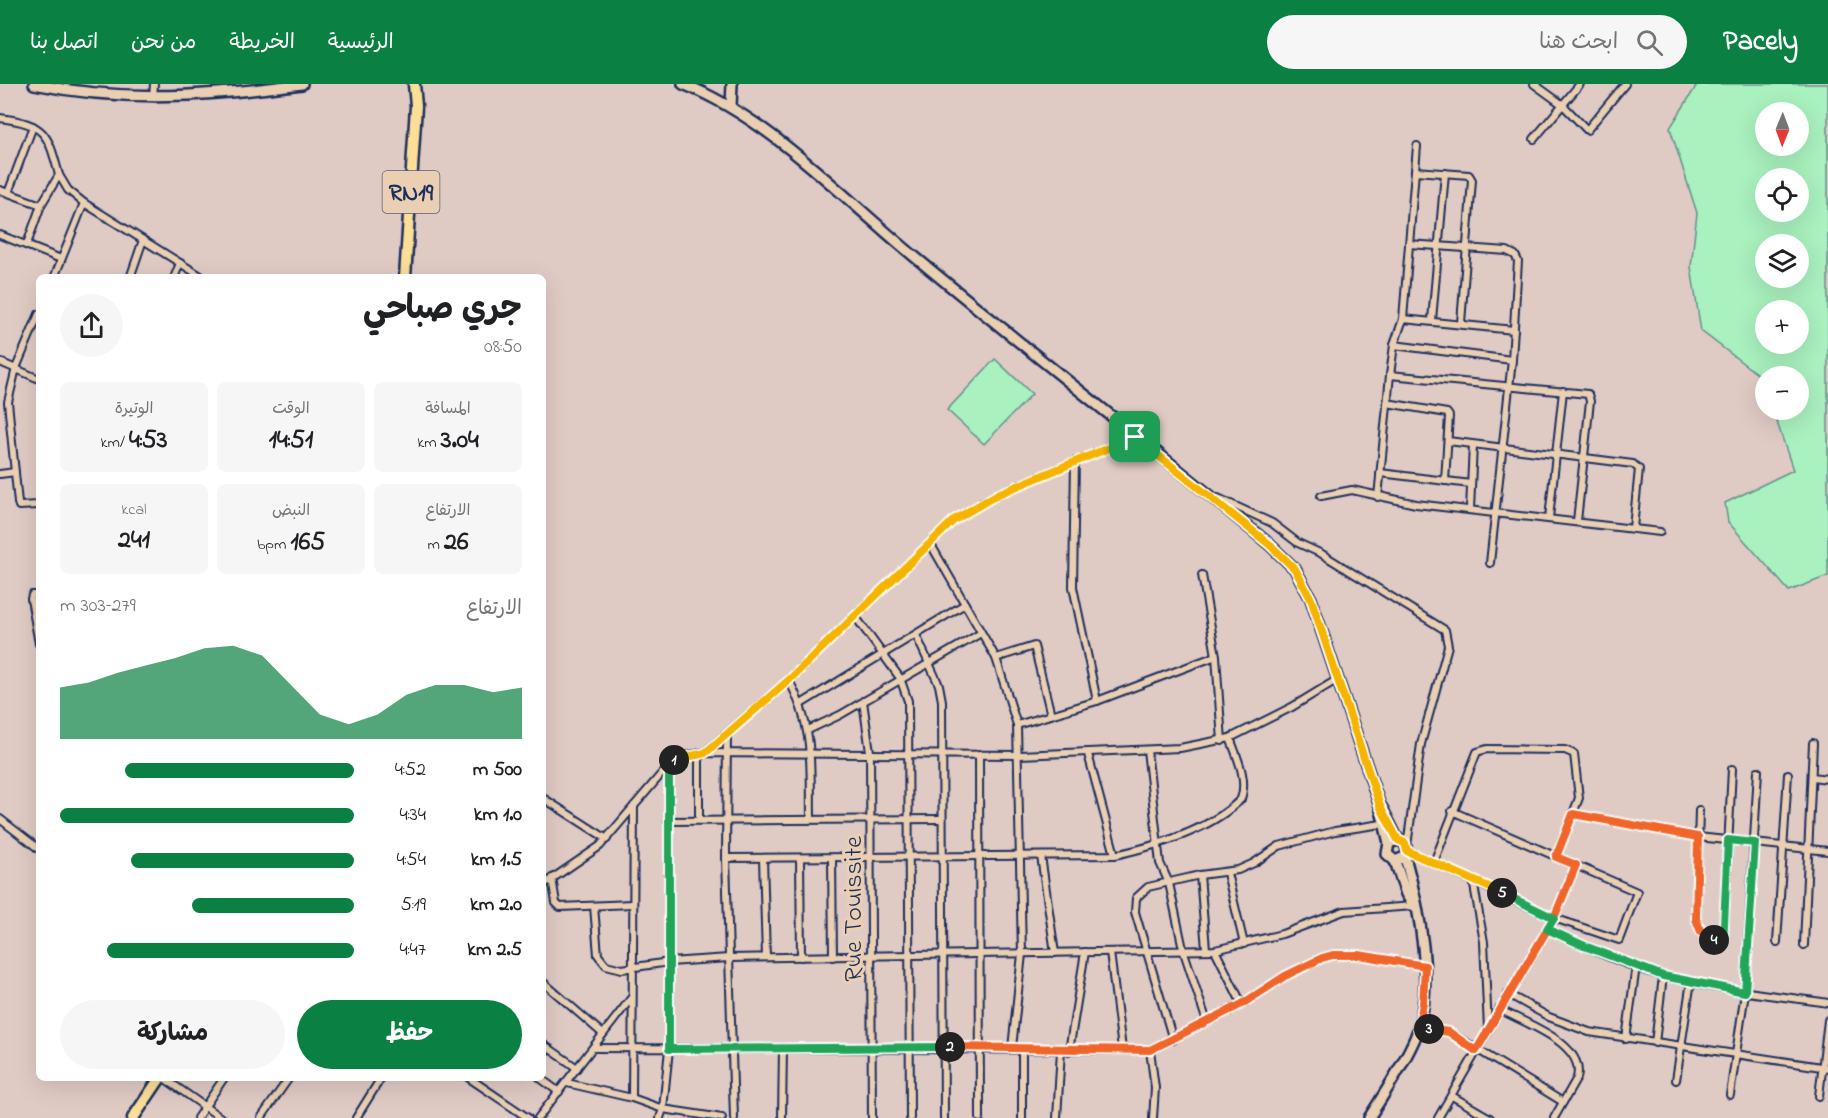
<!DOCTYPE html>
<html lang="ar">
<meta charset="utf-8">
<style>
:root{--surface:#fff;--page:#f6f6f6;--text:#202124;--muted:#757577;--accent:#0b8043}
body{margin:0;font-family:"Indie Flower","Playpen Sans Arabic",sans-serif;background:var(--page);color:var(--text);direction:rtl;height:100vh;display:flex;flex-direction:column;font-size:22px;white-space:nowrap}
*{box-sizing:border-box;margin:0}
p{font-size:20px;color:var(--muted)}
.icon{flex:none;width:33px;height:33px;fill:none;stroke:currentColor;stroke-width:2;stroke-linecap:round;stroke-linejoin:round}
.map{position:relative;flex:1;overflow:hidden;direction:ltr}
.sheet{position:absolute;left:36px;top:190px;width:510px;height:807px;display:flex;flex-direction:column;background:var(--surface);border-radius:9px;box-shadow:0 6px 24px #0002;direction:rtl}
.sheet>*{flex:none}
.needle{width:39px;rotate:181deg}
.tools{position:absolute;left:1755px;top:18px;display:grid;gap:12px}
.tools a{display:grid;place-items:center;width:54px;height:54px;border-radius:50%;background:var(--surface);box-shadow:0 6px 24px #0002;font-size:30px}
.pin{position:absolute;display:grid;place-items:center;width:51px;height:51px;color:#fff;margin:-26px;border-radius:12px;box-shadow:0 3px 9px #0006}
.km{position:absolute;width:30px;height:30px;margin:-15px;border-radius:50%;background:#222;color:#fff;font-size:16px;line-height:30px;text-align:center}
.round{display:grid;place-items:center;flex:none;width:63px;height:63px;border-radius:32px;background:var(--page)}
.summary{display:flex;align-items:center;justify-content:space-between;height:102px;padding:0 24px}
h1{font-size:33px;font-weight:700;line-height:45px}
.stats{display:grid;grid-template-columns:repeat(3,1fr);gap:9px;height:102px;padding:6px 24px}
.stats div{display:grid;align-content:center;border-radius:9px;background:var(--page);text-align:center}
.stats b{font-size:26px;font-weight:700}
.stats small{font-size:16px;font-weight:400}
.stats p{font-size:16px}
.chart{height:168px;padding:12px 24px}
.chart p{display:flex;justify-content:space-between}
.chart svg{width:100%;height:108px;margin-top:6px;fill:var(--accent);opacity:.7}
.primary-button{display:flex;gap:12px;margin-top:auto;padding:12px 24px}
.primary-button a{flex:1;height:69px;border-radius:36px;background:var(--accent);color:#fff;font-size:24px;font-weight:700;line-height:69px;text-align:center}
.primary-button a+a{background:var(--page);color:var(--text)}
ul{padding:0 24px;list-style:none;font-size:20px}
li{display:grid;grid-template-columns:96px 72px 1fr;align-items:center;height:45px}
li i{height:15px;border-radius:8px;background:var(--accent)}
header{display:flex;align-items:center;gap:36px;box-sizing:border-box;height:84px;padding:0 30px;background:var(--accent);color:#fff}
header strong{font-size:28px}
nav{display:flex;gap:33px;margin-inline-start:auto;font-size:21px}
.search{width:420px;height:54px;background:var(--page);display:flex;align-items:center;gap:15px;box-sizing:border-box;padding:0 21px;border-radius:33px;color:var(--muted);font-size:22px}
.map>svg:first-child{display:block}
</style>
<header>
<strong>Pacely</strong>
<div class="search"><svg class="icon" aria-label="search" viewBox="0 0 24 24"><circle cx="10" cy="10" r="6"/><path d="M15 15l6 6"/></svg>ابحث هنا</div>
<nav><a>الرئيسية</a><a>الخريطة</a><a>من نحن</a><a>اتصل بنا</a></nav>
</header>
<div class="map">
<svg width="1828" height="1034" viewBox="0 0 1828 1034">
<rect width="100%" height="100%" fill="#e0cac4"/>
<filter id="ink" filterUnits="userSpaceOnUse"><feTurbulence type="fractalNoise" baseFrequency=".0167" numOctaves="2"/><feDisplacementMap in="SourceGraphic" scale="12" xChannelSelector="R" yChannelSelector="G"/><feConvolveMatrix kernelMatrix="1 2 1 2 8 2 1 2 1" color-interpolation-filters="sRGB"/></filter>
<g filter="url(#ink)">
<g fill="#a9f1be" stroke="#62908e" stroke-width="1.5" fill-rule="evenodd">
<path d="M1701 0H1828V492L1789 507 1728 438 1725 419 1793 386 1773 326H1798V292H1766L1765 296 1701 247 1691 183 1697 129 1670 44 1697 1ZM1766 28H1798V62H1766ZM1766 94H1798V128H1766ZM1766 160H1798V194H1766ZM1766 226H1798V260H1766Z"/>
<polygon points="995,275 1032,310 984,360 947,326"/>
</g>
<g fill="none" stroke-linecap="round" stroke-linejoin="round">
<g stroke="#1b2f5e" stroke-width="10">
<g id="street">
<polyline points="1534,0 1563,21 1587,46 1625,0"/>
<polyline points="153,13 154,0"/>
<path d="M0 34C46 40 48 50 59 91L41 121 27 160"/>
<polyline points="1534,55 1580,0"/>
<polyline points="1417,62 1403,235 1394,261 1390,291 1588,310 1590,317 1577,437"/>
<polyline points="1415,87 1469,91 1472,96 1461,239"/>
<polyline points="59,91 68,106 84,119 204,194"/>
<polyline points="0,106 41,121"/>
<polyline points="8,109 33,42"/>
<polyline points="0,151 61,175"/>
<polyline points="1409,160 1507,167 1515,171 1518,177 1512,276 1490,479"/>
<polyline points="54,194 84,119"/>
<polyline points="130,194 143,156"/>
<polyline points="174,194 180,179"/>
<polyline points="39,230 16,284 8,318 18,419 19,422 39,421"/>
<polyline points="1403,235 1514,246"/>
<polyline points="1432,236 1445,89"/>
<polyline points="1394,261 1512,276"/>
<polyline points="0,278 39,295"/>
<polyline points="1387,319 1447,329 1449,332 1445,397"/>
<polyline points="1448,357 1633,380 1639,385 1633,444"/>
<polyline points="1075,377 1073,503 1097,617"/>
<polyline points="1380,389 1471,400"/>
<polyline points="0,390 15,388"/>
<polyline points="1321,412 1352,406 1416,420 1660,448"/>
<polyline points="1378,413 1390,291"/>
<polyline points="1218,414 1272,439 1298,459 1322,470 1445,546 1448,562 1421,660 1407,762"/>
<polyline points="1470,425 1473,361"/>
<polyline points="1549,434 1563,307"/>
<polyline points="930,459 996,574 1017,641 1022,870 1012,964"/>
<polyline points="1202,491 1216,572 1222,657"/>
<polyline points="39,511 32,511 31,515 39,560"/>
<polyline points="855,532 900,594 908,617 910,1034"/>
<polyline points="916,551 939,601 942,617 944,1034"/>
<polyline points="996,574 1034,562 1051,631"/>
<path d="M789 596C815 646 810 681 811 735"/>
<polyline points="863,617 870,668 872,1034"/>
<polyline points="801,620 965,520"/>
<polyline points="1017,641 1097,617 1216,572"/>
<polyline points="808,646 840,631 981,549"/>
<polyline points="727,650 726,774 734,1034"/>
<polyline points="1147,666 1160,779 1169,799 1183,865 1207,938"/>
<polyline points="704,669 789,596 954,436 997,410 1135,353"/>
<polyline points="979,670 980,1034"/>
<polyline points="1088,670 1115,771"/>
<polyline points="669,681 669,965 663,1025 722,1034"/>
<polyline points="1812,693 1828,695"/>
<polyline points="543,714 607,755"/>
<polyline points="1699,726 1696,835 1701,848 1723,862 1732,685"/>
<polyline points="1573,730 1698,753 1828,767"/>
<polyline points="0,735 39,765"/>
<polyline points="699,736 699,669"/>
<polyline points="668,737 942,735"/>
<polyline points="1407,767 1554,834 1619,856 1637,808 1452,727"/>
<polyline points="1041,772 1055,869"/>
<path d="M726 774 1115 771C1156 762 1211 746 1241 715 1248 695 1237 673 1230 654"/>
<polyline points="763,774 766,873"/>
<polyline points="800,774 801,873"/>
<polyline points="832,774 833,873"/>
<polyline points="1434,778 1477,668 1487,665 1565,666 1574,670 1579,714 1556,773"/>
<polyline points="1227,789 1244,860"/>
<polyline points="1200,791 1206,865"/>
<polyline points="552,794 556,819 560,823 633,820"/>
<polyline points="1473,796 1484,858 1488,945"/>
<path d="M543 801 600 762 669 681C679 671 690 671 704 669L1020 671 1180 664 1230 654 1292 623 1338 595"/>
<polyline points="594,822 598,871 606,881 622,885 669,878 729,874 1215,866 1282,850 1344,827 1414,822"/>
<path d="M1547 845C1584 862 1624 881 1663 892 1717 906 1773 911 1828 919"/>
<polyline points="1777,858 1788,690"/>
<polyline points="1804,861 1813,659"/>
<polyline points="1215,866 1242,920"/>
<polyline points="1110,868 1122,965"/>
<polyline points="543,898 603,950"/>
<polyline points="1508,910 1549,933 1589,948 1828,984"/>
<path d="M1499 925C1524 939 1586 959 1577 994L1554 1034"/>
<polyline points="1418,944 1449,948 1563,1018"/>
<polyline points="1626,955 1636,882"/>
<polyline points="1173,956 1135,828 1136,814 1148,803 1200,791 1238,786 1254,779 1279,762 1335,747 1382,740"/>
<polyline points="1655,959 1663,892"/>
<polyline points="543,960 577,984"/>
<polyline points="593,964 1150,966 1242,920 1285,892 1321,874 1333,871 1359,871 1425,882"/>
<polyline points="1150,966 1155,1004 1153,1034"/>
<polyline points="1069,967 1085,868"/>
<polyline points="164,994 221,1034"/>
<polyline points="469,994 528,1034"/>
<polyline points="540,994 559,1008"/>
<polyline points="1676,996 1691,897"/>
<polyline points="567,999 632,1014 663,1025 660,1034"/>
<polyline points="1730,1011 1745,908 1758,687"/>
<polyline points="1452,1012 1490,1034"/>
<polyline points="1819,1012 1828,936"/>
<polyline points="632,1014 634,722"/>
<polyline points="197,1034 224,994"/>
<polyline points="261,1034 289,994"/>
<polyline points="356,1034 381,994"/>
<polyline points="538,1034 632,913"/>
<polyline points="782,1034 783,964"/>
<polyline points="1022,1034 1022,964"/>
<polyline points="1057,1034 1061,966"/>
<polyline points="1438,1034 1554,834 1576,781"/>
</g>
</g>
<g stroke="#1b2f5e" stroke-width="14">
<g id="secondary">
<path d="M34 0C127 19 210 12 302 0"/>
<path d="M683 0C770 34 843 114 915 173 1032 270 1152 363 1269 460L1295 485 1311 515 1380 722 1389 759"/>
<polyline points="731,22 732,0"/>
<polyline points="1382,724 1398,756"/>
<polyline points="1395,777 1405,773 1407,767 1405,759 1398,756 1389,759 1387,770 1395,777 1406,810 1414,822"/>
<path d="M1369 1034C1385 1008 1403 982 1415 954 1436 904 1419 823 1405 773"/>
</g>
</g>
<g stroke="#1b2f5e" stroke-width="15">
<g id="primary">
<polyline points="405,194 416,22 414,0"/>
<polyline points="133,1034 160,994"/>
</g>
</g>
<use href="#street" stroke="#ebcfb2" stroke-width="6"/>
<use href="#secondary" stroke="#ebcfb2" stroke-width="9"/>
<use href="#primary" stroke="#fcde96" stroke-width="10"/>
</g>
</g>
<g fill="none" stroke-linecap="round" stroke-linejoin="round" filter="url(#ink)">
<g stroke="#fff" stroke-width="12">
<polyline id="split-1" points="674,676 705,669 727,650 789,596 954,436 998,410 1135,353"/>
</g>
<g stroke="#fff" stroke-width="12">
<polyline id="split-2" points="674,676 669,681 669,965 950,963"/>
</g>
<g stroke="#fff" stroke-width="12">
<polyline id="split-3" points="950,963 1150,966 1242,920 1285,892 1322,874 1333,871 1359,871 1425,882 1423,920 1418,944 1429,945"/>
</g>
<g stroke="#fff" stroke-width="12">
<polyline id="split-4" points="1429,945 1449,948 1476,967 1554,834 1576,781 1556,773 1573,730 1698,753 1696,835 1701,848 1714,856"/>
</g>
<g stroke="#fff" stroke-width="12">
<polyline id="split-5" points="1502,809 1554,834 1547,845 1587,863 1663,892 1745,908 1755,759 1728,756 1723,862 1714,856"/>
</g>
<g stroke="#fff" stroke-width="12">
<polyline id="split-6" points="1135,353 1269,460 1295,485 1311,515 1380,722 1398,756 1405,759 1407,767 1502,809"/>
</g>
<use href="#split-1" stroke="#f5b400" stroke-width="8"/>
<use href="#split-2" stroke="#22a559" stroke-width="8"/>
<use href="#split-3" stroke="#f0652b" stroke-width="8"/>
<use href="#split-4" stroke="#f0652b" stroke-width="8"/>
<use href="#split-5" stroke="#22a559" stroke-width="8"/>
<use href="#split-6" stroke="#f5b400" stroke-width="8"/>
</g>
<g text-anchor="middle" stroke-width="6" stroke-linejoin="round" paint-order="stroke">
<rect fill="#ebcfb2" stroke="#595f77" stroke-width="1.5" x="382.5" y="87" width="57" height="42" rx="4.5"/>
<g font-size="24" font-weight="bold" fill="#1b2f5e">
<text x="411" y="116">RN19</text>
</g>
<g font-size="26" fill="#1b2f5e" stroke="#ebcfb2">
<text transform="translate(852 825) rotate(-90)" y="9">Rue Touissite</text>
</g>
</g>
</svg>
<div class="tools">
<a><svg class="needle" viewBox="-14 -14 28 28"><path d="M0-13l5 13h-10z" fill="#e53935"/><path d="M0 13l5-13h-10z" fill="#757577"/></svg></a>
<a><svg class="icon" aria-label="locate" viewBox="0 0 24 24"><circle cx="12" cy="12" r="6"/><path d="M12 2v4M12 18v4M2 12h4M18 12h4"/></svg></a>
<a><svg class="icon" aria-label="layers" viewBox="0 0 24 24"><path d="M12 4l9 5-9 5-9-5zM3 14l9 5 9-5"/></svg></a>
<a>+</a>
<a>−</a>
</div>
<div class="pin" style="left:1135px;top:353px;background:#1e9e55"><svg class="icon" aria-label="arrive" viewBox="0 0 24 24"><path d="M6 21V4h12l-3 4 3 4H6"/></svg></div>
<b class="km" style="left:674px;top:676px">1</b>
<b class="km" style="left:950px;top:963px">2</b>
<b class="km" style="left:1429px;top:945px">3</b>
<b class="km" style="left:1714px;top:856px">4</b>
<b class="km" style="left:1502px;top:809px">5</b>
<section class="sheet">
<div class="summary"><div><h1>جري صباحي</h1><p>08:50</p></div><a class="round"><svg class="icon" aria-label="share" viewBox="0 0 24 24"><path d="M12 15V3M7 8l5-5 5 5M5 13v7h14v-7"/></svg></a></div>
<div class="stats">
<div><p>المسافة</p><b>3.04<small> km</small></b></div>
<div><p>الوقت</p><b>14:51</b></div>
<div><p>الوتيرة</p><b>4:53<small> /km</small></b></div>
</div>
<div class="stats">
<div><p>الارتفاع</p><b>26<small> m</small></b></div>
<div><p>النبض</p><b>165<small> bpm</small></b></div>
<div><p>kcal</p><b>241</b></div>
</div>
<div class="chart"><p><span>الارتفاع</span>279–303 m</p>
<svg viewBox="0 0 160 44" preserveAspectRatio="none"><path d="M0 44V23L10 21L20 17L30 14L40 11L50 7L60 6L70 10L80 22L90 34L100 38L110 34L120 26L130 22L140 22L150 25L160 23V44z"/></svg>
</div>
<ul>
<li><b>500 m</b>4:52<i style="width:78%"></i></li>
<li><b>1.0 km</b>4:34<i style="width:100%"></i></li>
<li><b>1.5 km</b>4:54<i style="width:76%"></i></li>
<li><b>2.0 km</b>5:19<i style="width:55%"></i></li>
<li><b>2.5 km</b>4:47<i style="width:84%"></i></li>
</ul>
<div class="primary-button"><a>حفظ</a><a>مشاركة</a></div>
</section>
</div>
